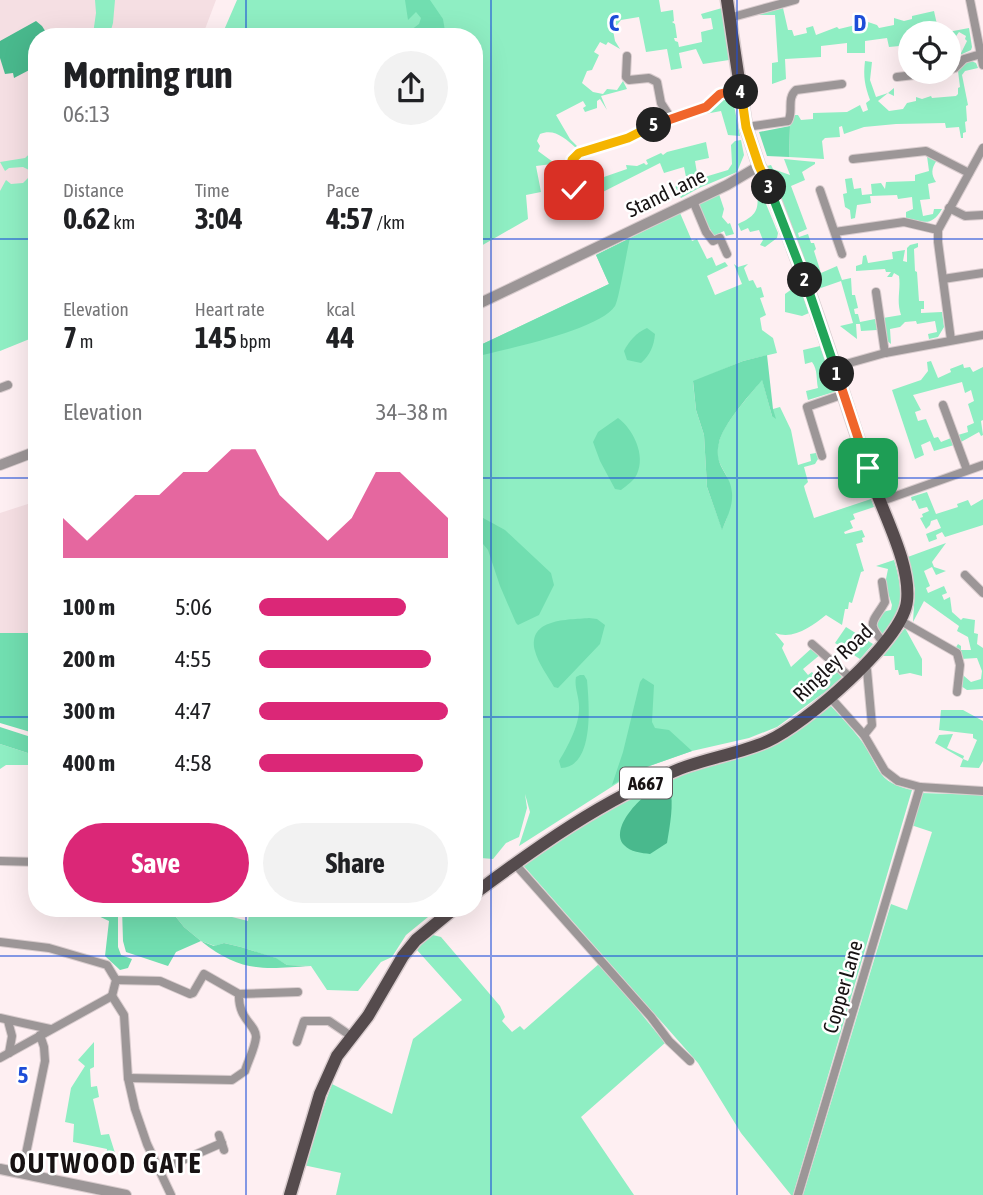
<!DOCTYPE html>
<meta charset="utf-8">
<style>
:root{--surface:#fff;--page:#f2f2f2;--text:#202124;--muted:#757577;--accent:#db2777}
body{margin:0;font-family:"Asap Condensed",sans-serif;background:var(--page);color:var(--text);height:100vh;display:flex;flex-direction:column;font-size:26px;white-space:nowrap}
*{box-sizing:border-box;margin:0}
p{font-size:23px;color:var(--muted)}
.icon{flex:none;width:38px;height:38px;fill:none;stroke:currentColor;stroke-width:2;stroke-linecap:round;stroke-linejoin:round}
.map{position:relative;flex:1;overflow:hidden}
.sheet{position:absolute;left:28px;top:28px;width:455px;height:889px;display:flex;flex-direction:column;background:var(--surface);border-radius:28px;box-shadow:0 7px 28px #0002}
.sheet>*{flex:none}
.buttons{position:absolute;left:898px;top:21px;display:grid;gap:14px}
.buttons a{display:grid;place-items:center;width:63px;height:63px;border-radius:50%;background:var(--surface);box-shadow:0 7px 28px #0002;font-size:35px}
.pin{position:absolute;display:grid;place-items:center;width:60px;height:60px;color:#fff;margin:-30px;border-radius:14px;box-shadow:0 4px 10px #0006}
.km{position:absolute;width:35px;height:35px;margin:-18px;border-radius:50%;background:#222;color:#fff;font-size:19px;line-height:35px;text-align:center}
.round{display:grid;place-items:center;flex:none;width:74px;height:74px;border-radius:37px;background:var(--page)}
.overview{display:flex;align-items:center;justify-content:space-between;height:119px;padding:0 35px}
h1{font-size:38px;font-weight:700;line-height:52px}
.metrics{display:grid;grid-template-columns:repeat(3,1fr);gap:10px;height:119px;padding:7px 35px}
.metrics div{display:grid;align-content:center}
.metrics b{font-size:30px;font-weight:700}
.metrics small{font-size:19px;font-weight:400}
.metrics p{font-size:19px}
.chart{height:196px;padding:14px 35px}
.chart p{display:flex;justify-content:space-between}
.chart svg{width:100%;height:126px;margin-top:7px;fill:var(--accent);opacity:.7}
.primary-button{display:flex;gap:14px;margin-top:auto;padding:14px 35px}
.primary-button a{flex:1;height:80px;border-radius:42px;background:var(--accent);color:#fff;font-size:28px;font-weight:700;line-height:80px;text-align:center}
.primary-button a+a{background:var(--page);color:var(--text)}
ul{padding:0 35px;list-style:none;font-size:23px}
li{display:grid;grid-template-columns:112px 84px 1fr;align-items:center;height:52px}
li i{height:18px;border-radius:9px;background:var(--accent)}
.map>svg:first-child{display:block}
</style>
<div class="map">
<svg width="983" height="1195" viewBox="0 0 983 1195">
<rect width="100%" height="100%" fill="#feeff2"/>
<g fill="#f5dfe3">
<polygon points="0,0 216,0 202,37 37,37 37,193 0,206"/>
<polygon points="37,501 37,619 32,633 0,633 0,513"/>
</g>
<g fill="#8feec3">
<polygon points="95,0 115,0 113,23 109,37 96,37 93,34 96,13"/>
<path d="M237 0H659L661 12 673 10 674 21 672 22 675 24 677 38H674L675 41 678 42 679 47 702 42 701 32 713 29 711 18 703 19 701 14 722 8 729 60 703 64 696 49 679 53 682 68 671 70 667 49 646 52 639 17 621 20 613 30 615 41 620 49 608 42 606 45 600 42 594 52 599 55 592 70 587 71 582 83 593 92 603 94 607 89 617 90 623 81 627 89 601 96 607 110 600 99 597 101V108L585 112 583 108 586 106 583 101 556 115 570 139 577 146 576 148C565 138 554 128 540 134L537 141 540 146 538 151 553 162 552 164 536 166 541 192 526 195 528 219 474 250V37H221Z"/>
<polygon points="783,8 788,30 792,30 794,36 807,33 806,28 813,26 816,35 837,27 839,29 868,22 877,25 879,28 894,25 894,18 904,21 912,19 912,16 934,11 938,29 947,28 948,32 969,28 972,47 971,50 960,55 967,41 965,39 966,36 959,32 949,46 948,33 918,32 904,35 904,40 910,39 910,45 889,47 887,38 865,41 865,53 847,53 847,43 821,46 821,57 785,59 786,79 772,84 772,63 778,62 775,15 757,15"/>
<path d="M969 60 976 63 978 68 965 71 962 75 968 105 966 106 967 121 965 122 966 132 963 133V138H961L959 127 946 128 945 123 896 124 864 127 844 134 842 126 839 127 840 137 825 138 822 141 824 159 789 157 790 126 794 115H798L801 120 813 119V113L847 112 860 105 863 112 868 110 866 103 870 100C865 86 863 77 865 61L872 62 870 80 876 97 888 93 894 88V96L888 93 878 101 889 111 903 109 907 103 916 101V97L922 99 931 96 932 98 956 96 958 94V88L960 87 958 71Z"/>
<polygon points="725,97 733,100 740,136 728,135 721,111 700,115"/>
<polygon points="741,140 744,155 737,172 699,188 681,198 674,189 676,186 687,182 684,167 664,173 660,163 581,203 579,193 584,191 583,183 577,183 573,168 577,158 591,185 601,178 627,169 626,165 637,166 644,163 646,165 648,164 646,160 661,153 663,155 667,152 706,142 709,158 695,161 698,179 728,170 732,164 731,145 735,141"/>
<polygon points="37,147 37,336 0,351 0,191 6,180 11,184 23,183 30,176 29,170 23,167 9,168 5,171 0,162 25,158"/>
<path d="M927 156 937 160C931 169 931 174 936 182L928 184 930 199 920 200 923 216 933 214 934 209H942C931 227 925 222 906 218V212L913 209 912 197 898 199 897 195 870 196 871 203 857 205 855 218 851 219 850 210 845 207 843 194 847 193 845 179 852 178 854 189 861 188 862 195 872 194 871 184 881 183 885 189 886 182 915 181V175L929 171Z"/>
<polygon points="784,159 815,162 815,164 802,172 805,180 791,186 807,229 798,233 799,237 808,234 811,243 814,243 816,249 814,251 821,273 837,266 842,280 851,278 852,295 855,295 858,308 854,309 855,314 858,314 860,322 875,319 877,330 861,331 860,324 856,324 857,339 840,326 853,323 841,281 818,289 817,287 812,288 767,166 771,165 773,169 790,175"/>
<path d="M757 182 778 233 777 238 765 247 760 245 763 240 759 230 750 232 748 228 741 231 738 224C763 213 757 205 757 182Z"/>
<polygon points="719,194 724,209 722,217 728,224 730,223 734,234 726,236 724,231 714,236 696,204"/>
<path d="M680 213 692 241 697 239 707 259 712 257 716 266 725 262 728 266 707 276 715 295 742 284 734 264 738 267 748 264 744 268 749 281 753 280 757 288 761 287 764 297 760 298 766 315 760 318 762 330 773 338 777 353 743 361 693 382 696 410 704 435 707 487 722 529C730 515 733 493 727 477 721 464 714 459 719 442 724 422 750 396 762 379L772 416 773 409 780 407 791 430 798 465 811 461 810 454 816 453 818 459 815 464 804 467 808 482 804 486 805 490 814 518 871 499 874 507 853 514 855 519 850 521 853 528 844 532 845 534 862 530 865 537 862 538 863 542 856 544 864 571 861 572 852 603 849 602 848 609H845L842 625 826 615C812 626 794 640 775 633L784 644 782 648 791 667 813 647 821 654 803 669 808 675 812 672 816 677 833 667 842 677 825 692 777 727 749 738 692 751 638 770 519 846 530 812 525 794 527 808 519 837 506 843 493 859 481 858 474 862V348L609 284 596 255Z"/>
<path d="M918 243V247L914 249 915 271 917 272 919 301H924V309H921V313L942 312 944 327 938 337 929 339 928 334 937 332 935 321 917 324 916 321 905 322 900 327 890 329 891 344 886 340 883 318 901 315C896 300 901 290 899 276L894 273 892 277H887L891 272H886L885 269 856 271V266L862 264 863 256 866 255 868 263 893 259 892 252 905 250 903 261 907 262V248L910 245Z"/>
<polygon points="799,284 809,313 802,316 785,312 785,294"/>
<path d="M820 346 837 391 808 400 806 391 818 388C816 379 818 370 812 362L805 364 803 350Z"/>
<polygon points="931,361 938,378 951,372 950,369 963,364 964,368 970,367 973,372 983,367 983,420 981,421 983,435 981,436 979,432 961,442 958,435 968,432 967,426 974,423 968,404 974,401 971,390 965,393 962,382 913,395 921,410 915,412 918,421 926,419 934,438 938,437 941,442 951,438 954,445 934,451 930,441 921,445 924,455 915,459 892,390 921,380 928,371 927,362"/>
<polygon points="927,492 936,514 958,507 957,504 968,500 971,506 983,499 983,525 945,537 942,532 936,535 937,539 929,542 926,534 941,528 937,519 931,521 930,525 926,529 920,518 923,517 922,514 929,511 927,507 919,509 915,500 912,501 911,497"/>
<polygon points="946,543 932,562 934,567 946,571 936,575 932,567 924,571 930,586 926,588 928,593 944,586 947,593 942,595 944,600 950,597 952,612 961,620 963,618 975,620 974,633 978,634 977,644 983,648 983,689 967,690 961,686 964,666 964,676 971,682 981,679 982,671 977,658 961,659 955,649 958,644 961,646 961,650 971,650 968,637 957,631 959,626 924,601 913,622 915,589 905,558"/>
<path d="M894 560C903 589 905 613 882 636L875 627 877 618 886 611 891 610 892 605 885 584 888 569 876 566Z"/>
<polygon points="846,627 873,644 860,659 835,643"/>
<polygon points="905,628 922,659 922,676 910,673 899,675 898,670 895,670 894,656 883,656"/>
<path d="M830 705C840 716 851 727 860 739 880 765 874 782 912 790L793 1195H791L741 1133 698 1063 522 864 620 800 680 772 742 754Z"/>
<polygon points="941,710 963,710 983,721 983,761 979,768 960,767 963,759 935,743 939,735 953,734 947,748 964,756 963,759 968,761 977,740 973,738 973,734 939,730"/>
<polygon points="0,744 37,756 37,765 6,765 0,769"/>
<polygon points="921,793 983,795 983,1195 803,1195 891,904 907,910 932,832 911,825"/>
<polygon points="174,908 222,908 228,916 248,921 250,908 439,908 406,935 392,957 381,962 358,991 327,990 311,966 287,965 275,958 241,947 224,943 215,946 201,941 184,927 176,917"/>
<polygon points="433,935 441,937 500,1006 505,1017 502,1021 512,1032 520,1026 524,1030 600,963 665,1043 581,1117 634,1195 336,1195 341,1173 303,1165 332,1084 392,1114 413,1039 462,1000 417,950 425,940"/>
<polygon points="94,1042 94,1067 90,1069 91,1087 97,1086 99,1097 93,1099 101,1135 109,1134 115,1153 123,1162 106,1159 107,1149 73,1142 74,1124 65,1122 71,1088 85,1066 78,1060"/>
</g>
<g fill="#71deb0">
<polygon points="405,0 430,0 443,19 446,37 407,37 407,33 419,24 421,18 416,12 408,20"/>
<polygon points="790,126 789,157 767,156 759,132"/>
<path d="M630 238C627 249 619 300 615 306 600 330 503 350 474 357V348L609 284 596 255Z"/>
<path d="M647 328 655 334C654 346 650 355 641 363L627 360 624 351C629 341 636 333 647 328Z"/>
<path d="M767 355 773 409 776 419 772 416 762 380C749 396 723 424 719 443 713 467 731 473 732 493 733 506 727 518 722 530L707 487 704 435 696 410 693 381 743 361Z"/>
<path d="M618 418C633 429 646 455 637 474 634 481 627 485 621 490L615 489 600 461 593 442 598 432Z"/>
<polygon points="474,513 505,530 551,573 554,585 539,615 518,625 516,623 500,586 488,550 474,533"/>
<path d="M589 618 597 619 605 625 600 644 558 688 554 687C548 676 538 663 535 651 527 618 568 620 589 618Z"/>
<polygon points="37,619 37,734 0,723 0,633 32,633"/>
<path d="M580 675H584L587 680C589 703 595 767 561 768L559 761C568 746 580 724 579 706 579 696 574 687 576 677Z"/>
<polygon points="643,678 654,685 652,722 655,728 669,730 692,751 638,770 612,785 623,752 640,682"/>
<polygon points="0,727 37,739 37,756 0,744"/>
<polygon points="97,908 118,908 118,947 121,955 132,959 128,968 120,970 105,956 109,921 94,914"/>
<path d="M122 908H174L176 917 184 927 201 941 214 946 224 943 241 947 276 958 287 965 311 966C263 969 241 973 201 941L176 952 168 966 126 952 123 941Z"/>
</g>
<g fill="#49b98d">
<polygon points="36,21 42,26 49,37 37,37 37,66 14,78 13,73 5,74 0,58 0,41"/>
<path d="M663 785 670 787C674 805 670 825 667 843L650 854C642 853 630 852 624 845 608 827 646 790 663 785Z"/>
</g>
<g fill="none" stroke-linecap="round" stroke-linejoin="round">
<g stroke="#d9ccce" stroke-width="10">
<g id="minor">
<polyline points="970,0 983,65"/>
<polyline points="729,18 795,0"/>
<polyline points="627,56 626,77 629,80 649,78 657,82 661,103 672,120"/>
<polyline points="948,70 955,68 964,59 981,54"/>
<polyline points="897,77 940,72"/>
<path d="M746 127 788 121C794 112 786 99 796 90L842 84"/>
<polyline points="853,159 926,151 969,173"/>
<polyline points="820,190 842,254"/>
<path d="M575 199C573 184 565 164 579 153L628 138 645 128 706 107 720 94 740 89"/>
<polyline points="693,201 706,232 713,241 720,238 727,254"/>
<polyline points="949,208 965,216 983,215"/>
<polyline points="835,232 904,222 938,230"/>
<polyline points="943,279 983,273"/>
<polyline points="876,292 885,353"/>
<polyline points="951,340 938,242 938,230 983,148"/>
<polyline points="835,367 885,353 983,335"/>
<polyline points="0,388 8,385"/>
<polyline points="943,405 967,470"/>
<polyline points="822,456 807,407 844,394"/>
<polyline points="879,502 983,465"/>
<polyline points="965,575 983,593"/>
<path d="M882 582 885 602C873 623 865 622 884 643"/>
<polyline points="901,621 957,653 960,665 957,692"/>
<polyline points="812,644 851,678"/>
<polyline points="863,667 867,670 872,725 864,735"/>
<polyline points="830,697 864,735 885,771 898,781 920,787 983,791"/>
<polyline points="0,861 37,862"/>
<polyline points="515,864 651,1017 669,1041 690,1061"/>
<polyline points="0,942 49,948 107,965 116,980 112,996"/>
<polyline points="116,980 160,981 190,994 193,993 204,974 239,994"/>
<polyline points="112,996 124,1015 128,1078 135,1109 147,1144 171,1195"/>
<polyline points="0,1018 50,1029"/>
<polyline points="8,1021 12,1036 9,1053"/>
<polyline points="297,1042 304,1021 329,1021 351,1036"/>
<polyline points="0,1058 112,996"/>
<path d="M128 1078 232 1080 245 1071C248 1061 255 1048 256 1037 256 1024 238 1020 239 994L298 992"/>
<polyline points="219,1135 224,1150"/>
<polyline points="160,1170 222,1143"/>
<polyline points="22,1173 45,1061 44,1047 40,1035"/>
<polyline points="798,1195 920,787"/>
</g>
</g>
<g stroke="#d9ccce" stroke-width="12">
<g id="tertiary">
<polyline points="474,306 727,185 759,166"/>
<polyline points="0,465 37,451"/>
<polyline points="0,1169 126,1195"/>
</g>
</g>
<g stroke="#d9ccce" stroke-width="15">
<g id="primary">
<path d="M474 894C538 846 603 800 677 770 706 758 739 754 768 741 804 725 903 641 907 601 911 564 884 516 872 480 850 417 831 352 808 289 795 253 781 217 767 180L759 166 746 127 727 0"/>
<polyline points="290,1195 320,1094 337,1056 368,1016 403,956 416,940 455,908"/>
</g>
</g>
<use href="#minor" stroke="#9c9697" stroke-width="8"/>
<use href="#tertiary" stroke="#9c9697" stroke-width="10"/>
<use href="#primary" stroke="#554b4d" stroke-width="12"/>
</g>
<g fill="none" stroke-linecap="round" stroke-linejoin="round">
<g stroke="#fff" stroke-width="14">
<polyline id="split-1" points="837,374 868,468"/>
</g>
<g stroke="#fff" stroke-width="14">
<polyline id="split-2" points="805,280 837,374"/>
</g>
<g stroke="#fff" stroke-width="14">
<polyline id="split-3" points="769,187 805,280"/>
</g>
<g stroke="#fff" stroke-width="14">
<polyline id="split-4" points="741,92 746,127 759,166 769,187"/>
</g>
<g stroke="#fff" stroke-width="14">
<polyline id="split-5" points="654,125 706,107 720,94 740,89 741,92"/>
</g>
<g stroke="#fff" stroke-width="14">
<polyline id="split-6" points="570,169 572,160 579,153 628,138 654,125"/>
</g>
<g stroke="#fff" stroke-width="14">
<polyline id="split-7" points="570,169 574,190"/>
</g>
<use href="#split-1" stroke="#f0652b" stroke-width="9"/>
<use href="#split-2" stroke="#22a559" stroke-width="9"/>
<use href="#split-3" stroke="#22a559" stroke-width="9"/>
<use href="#split-4" stroke="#f5b400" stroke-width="9"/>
<use href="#split-5" stroke="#f0652b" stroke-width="9"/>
<use href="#split-6" stroke="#f5b400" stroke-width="9"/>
<use href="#split-7" stroke="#22a559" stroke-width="9"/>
</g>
<path fill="none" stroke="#1d4ed8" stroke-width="2" stroke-opacity="0.55" d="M246 0V37M491 0V1195M737 0V1195M0 239H37M474 239H983M0 478H37M474 478H983M0 717H37M474 717H983M246 908V1195M0 956H983"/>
<g text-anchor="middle" stroke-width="5" stroke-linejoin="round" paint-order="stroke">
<rect fill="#fff" stroke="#5d595a" stroke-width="2" x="620" y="767.5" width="52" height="31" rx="5"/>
<g font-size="19" font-weight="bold" fill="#171213">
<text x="646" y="790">A667</text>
</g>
<g font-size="21" fill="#171213" stroke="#fff">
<text transform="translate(666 193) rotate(-26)" y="7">Stand Lane</text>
<text transform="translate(833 663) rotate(-44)" y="7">Ringley Road</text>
<text transform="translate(843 987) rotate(-74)" y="7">Copper Lane</text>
</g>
<g font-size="28" font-weight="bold" letter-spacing="2" fill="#171213" stroke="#fff">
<text x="106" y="1173">OUTWOOD GATE</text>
</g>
</g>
<g font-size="23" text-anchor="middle" font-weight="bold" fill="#1d4ed8" stroke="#fff" stroke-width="5" stroke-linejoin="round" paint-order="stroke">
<text x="614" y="31">C</text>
<text x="860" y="31">D</text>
<text x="23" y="1083">5</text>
</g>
</svg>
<div class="buttons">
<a><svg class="icon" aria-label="locate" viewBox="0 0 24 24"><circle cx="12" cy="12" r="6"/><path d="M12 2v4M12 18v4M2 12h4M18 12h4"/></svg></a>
</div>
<div class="pin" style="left:868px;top:468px;background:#1e9e55"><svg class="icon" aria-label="arrive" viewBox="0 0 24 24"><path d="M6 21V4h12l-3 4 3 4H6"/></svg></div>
<div class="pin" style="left:574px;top:190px;background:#d93025"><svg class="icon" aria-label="check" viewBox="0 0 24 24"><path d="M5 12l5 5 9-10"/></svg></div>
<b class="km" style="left:837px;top:374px">1</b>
<b class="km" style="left:805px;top:280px">2</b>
<b class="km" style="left:769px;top:187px">3</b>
<b class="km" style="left:741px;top:92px">4</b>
<b class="km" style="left:654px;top:125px">5</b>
<section class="sheet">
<div class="overview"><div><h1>Morning run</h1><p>06:13</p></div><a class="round"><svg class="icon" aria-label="share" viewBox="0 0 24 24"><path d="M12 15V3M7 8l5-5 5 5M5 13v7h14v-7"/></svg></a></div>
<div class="metrics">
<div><p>Distance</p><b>0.62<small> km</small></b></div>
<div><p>Time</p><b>3:04</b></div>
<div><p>Pace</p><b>4:57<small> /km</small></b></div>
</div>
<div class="metrics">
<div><p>Elevation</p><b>7<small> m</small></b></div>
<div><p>Heart rate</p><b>145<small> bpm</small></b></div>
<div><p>kcal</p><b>44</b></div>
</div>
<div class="chart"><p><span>Elevation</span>34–38 m</p>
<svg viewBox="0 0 160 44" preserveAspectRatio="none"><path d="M0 44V30L10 38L20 30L30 22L40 22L50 14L60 14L70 6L80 6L90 22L100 30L110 38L120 30L130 14L140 14L150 22L160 30V44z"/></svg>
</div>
<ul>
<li><b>100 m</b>5:06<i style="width:78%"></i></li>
<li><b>200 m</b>4:55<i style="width:91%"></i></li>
<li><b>300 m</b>4:47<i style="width:100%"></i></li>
<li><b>400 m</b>4:58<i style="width:87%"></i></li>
</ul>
<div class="primary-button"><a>Save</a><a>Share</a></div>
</section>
</div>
